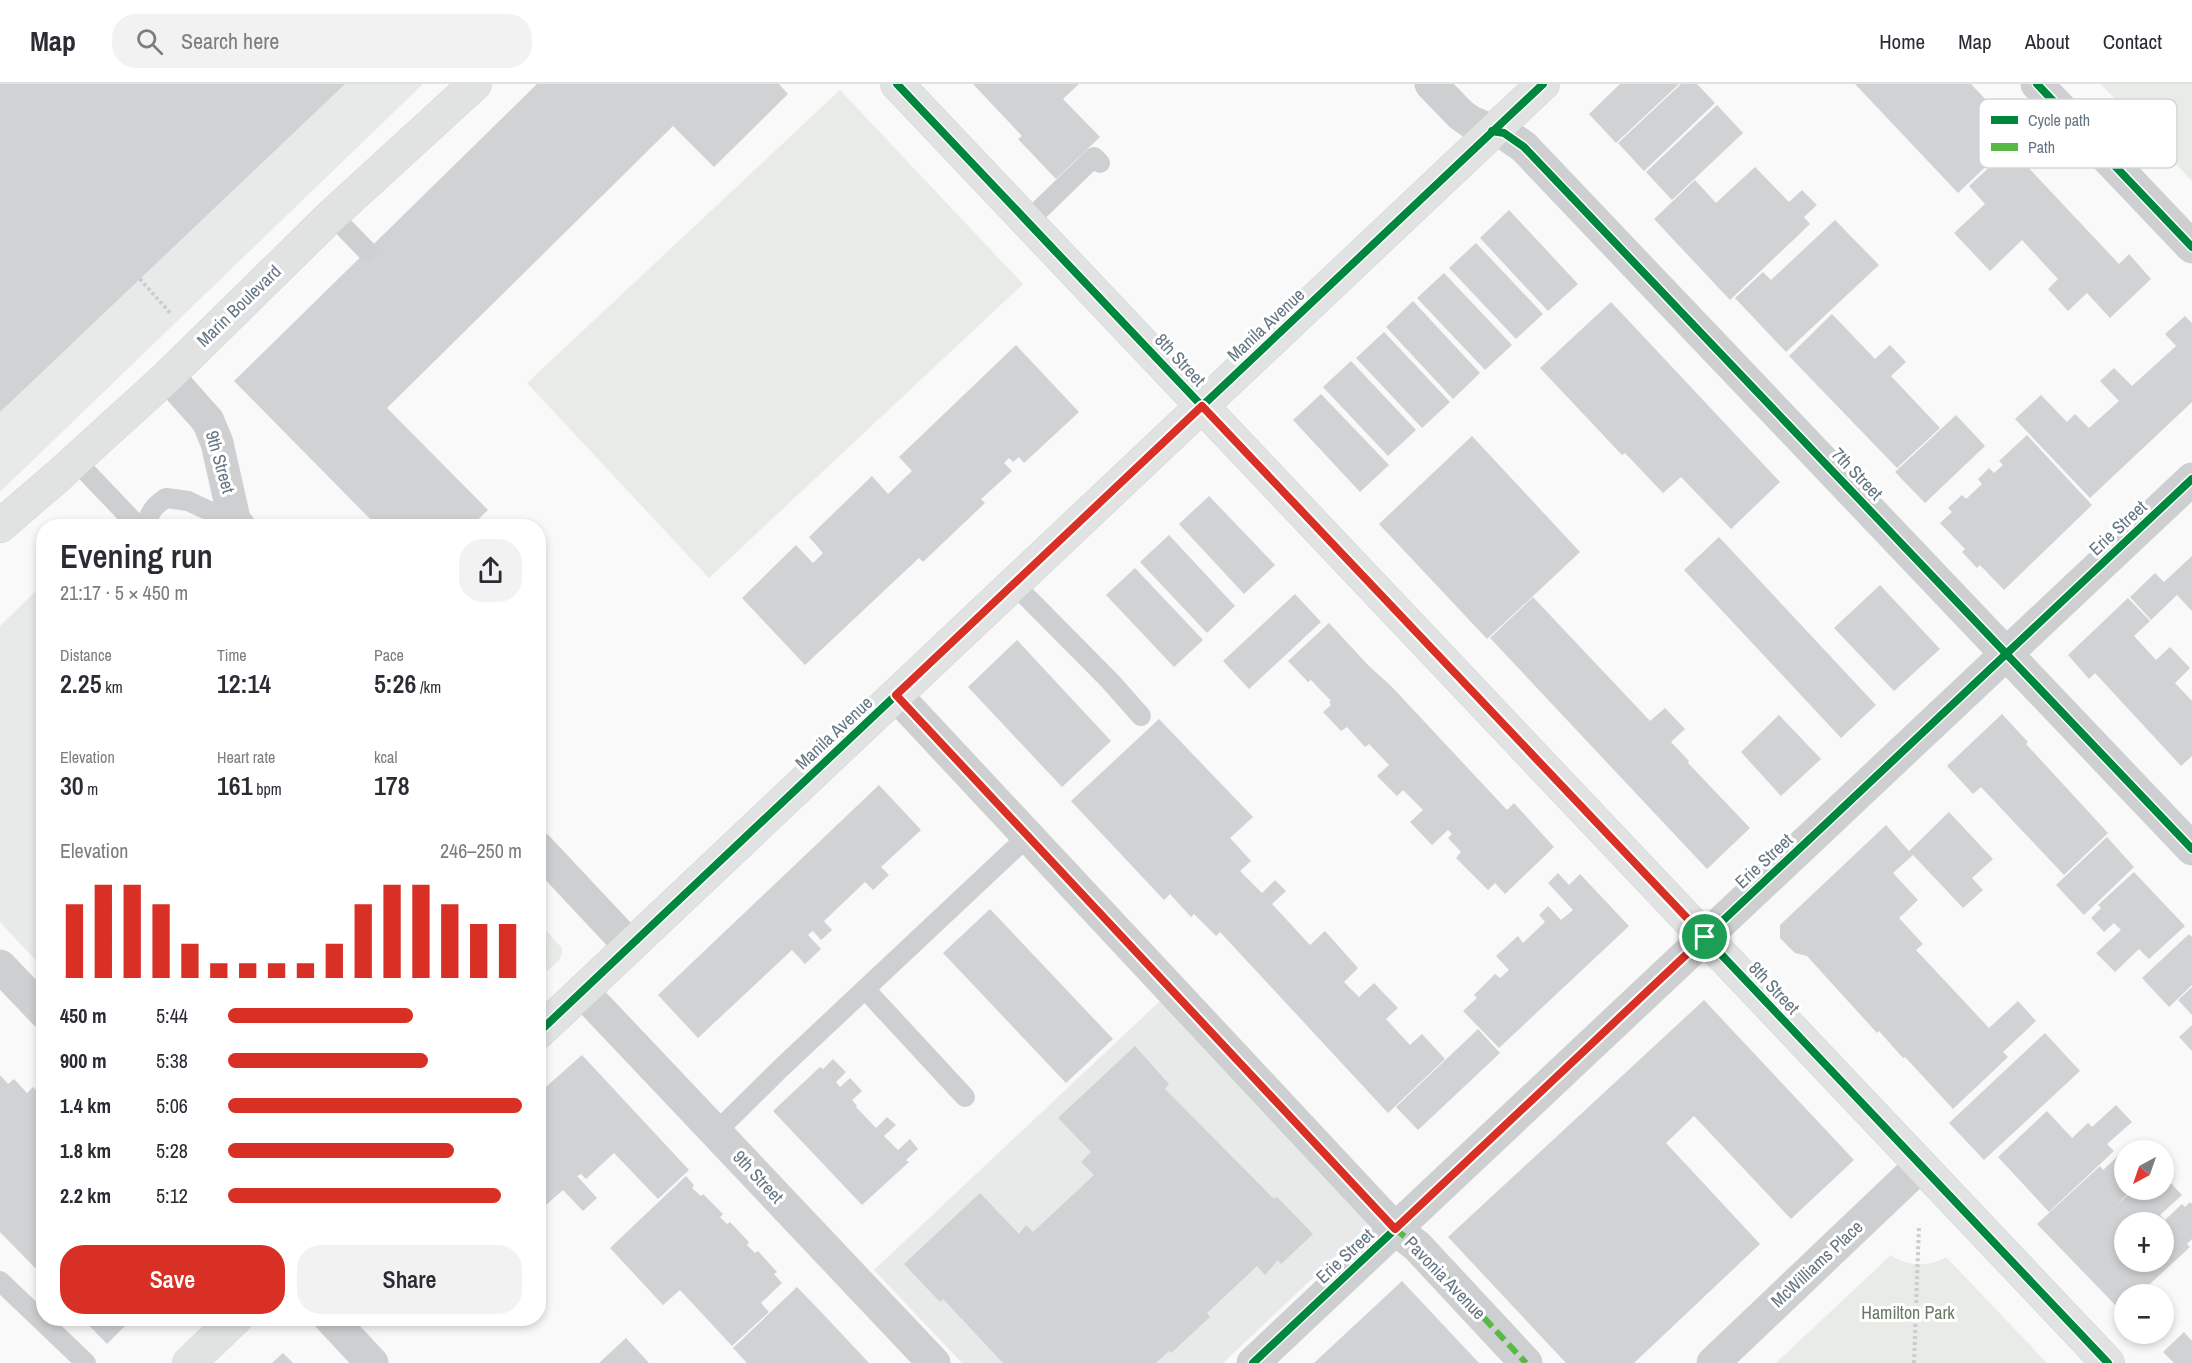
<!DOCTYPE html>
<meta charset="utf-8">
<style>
:root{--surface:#fff;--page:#f2f2f3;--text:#2b2b33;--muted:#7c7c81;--line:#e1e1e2;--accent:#d93025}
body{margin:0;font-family:"Archivo Narrow",sans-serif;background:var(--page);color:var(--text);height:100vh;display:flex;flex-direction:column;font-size:22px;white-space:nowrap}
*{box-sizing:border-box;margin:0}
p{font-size:20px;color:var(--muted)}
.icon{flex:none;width:33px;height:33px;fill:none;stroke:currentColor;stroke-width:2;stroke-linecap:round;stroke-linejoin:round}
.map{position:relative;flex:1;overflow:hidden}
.sheet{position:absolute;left:36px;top:435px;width:510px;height:807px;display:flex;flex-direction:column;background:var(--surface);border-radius:24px;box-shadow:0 3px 9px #0003}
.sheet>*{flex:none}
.needle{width:39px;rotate:220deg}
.fabs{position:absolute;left:2114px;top:1056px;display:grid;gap:12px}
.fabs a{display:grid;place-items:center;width:60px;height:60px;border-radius:50%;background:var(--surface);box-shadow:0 3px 9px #0003;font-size:30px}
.pin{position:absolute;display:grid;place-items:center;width:51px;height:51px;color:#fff;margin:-26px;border:3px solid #fff;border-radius:50%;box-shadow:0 2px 6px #0007}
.round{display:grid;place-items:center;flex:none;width:63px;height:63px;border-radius:24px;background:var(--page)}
.overview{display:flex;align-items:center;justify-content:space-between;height:102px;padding:0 24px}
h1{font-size:33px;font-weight:600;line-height:45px}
.figures{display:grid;grid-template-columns:repeat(3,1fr);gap:9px;height:102px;padding:6px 24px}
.figures div{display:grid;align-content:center}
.figures b{font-size:26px;font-weight:600}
.figures small{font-size:16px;font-weight:400}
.figures p{font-size:16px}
.chart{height:168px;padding:12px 24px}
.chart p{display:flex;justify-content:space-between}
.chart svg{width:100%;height:108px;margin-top:6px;stroke:var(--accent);stroke-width:6}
.action{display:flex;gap:12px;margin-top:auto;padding:12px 24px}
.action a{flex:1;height:69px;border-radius:24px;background:var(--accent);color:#fff;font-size:24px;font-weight:600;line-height:69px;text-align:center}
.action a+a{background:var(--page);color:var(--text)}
ul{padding:0 24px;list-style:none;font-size:20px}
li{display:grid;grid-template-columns:96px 72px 1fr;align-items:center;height:45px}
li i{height:15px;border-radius:8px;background:var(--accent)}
header{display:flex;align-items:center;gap:36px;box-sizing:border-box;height:84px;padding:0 30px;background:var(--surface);border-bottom:2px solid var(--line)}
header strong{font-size:28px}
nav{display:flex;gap:33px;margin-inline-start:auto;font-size:21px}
.search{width:420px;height:54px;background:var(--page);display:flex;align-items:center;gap:15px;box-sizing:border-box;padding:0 21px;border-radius:24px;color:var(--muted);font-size:22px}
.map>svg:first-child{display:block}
</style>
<header>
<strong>Map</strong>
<div class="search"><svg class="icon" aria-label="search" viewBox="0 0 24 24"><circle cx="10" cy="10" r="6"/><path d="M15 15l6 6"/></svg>Search here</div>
<nav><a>Home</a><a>Map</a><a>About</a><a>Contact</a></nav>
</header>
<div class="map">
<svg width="2192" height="1279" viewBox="0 0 2192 1279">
<rect width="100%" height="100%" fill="#f9f9f9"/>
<g fill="#e8e9e9">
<polygon points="0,0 423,0 0,408"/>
<polygon points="43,500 43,884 0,838 0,542"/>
<polygon points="1177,901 1387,1124 1223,1279 962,1279 874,1186"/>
</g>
<g fill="#e8ebe6">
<polygon points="2101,0 2192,0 2192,97"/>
<polygon points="840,6 1023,200 709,494 527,299"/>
<path d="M539 839 562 864C564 878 548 885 539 893Z"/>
<path d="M1891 1171C1907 1183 1929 1183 1946 1173L2047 1279H1776Z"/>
</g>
<g fill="#d0d2d3" fill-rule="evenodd">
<polygon points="0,0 345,0 0,328"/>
<polygon points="537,0 779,0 788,10 714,83 673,42 387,324 488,426 471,442 377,442 234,297"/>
<polygon points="973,0 1079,0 1063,15 1100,53 1056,95 1018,55 1022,52"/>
<polygon points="1620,0 1679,0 1616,59 1589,30"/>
<polygon points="1681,0 1697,0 1715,19 1644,87 1618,59"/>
<polygon points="1855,0 1971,0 2019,51 1958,109"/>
<polygon points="1717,21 1743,49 1672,116 1646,88"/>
<polygon points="2010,64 2119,180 2129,170 2151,195 2110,234 2087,209 2068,227 2048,205 2058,195 2022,156 1990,187 1954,149 1985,120 1969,102"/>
<polygon points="1755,83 1789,118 1802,106 1817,121 1804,133 1810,140 1730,216 1654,135 1695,96 1716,119"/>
<polygon points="1509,126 1578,200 1548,227 1480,154"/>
<polygon points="1835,136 1879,181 1786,268 1735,214 1763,188 1771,196"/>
<polygon points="1476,159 1543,230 1516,255 1449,184"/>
<polygon points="1444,189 1512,261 1485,286 1417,214"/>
<polygon points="1413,217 1480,289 1453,315 1386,243"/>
<polygon points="1611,218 1780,398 1731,445 1681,393 1663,409 1625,369 1622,371 1540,284"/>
<polygon points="1832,230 1875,275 1890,261 1906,278 1891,292 1940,344 1897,384 1789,272"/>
<polygon points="2185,232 2192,239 2192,318 2090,414 2015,335 2041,311 2067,338 2075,330 2089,344 2119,317 2100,297 2114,284 2132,302 2176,262 2165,250"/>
<polygon points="1384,248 1450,318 1422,344 1356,274"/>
<polygon points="1016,261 1079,328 1024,379 1019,373 1013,378 1009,374 1004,379 1012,387 981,415 985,419 923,478 919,474 805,581 742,514 796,461 813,479 823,469 809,453 872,392 888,410 912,387 899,373"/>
<polygon points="1351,277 1416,346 1388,372 1323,303"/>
<polygon points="1321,310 1389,381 1360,408 1293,336"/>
<polygon points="1956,331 1985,362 1925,419 1895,388"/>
<polygon points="2027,351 2092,421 2004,506 1980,481 1977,484 1962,468 1965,465 1940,439 1952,428 1948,424 1962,411 1966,415 1982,400 1978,395 1989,384 1994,389 2003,381 1999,377"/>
<polygon points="1472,352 1580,468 1487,555 1379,440"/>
<polygon points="1209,412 1275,481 1244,510 1179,440"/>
<polygon points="1169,451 1235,522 1207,549 1140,478"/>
<polygon points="1719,453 1876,621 1841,654 1684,486"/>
<polygon points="2192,472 2192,527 2177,511 2151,536 2130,513 2155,489 2164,498"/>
<polygon points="1135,484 1203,556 1174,583 1106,511"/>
<polygon points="1880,501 1940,565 1894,607 1834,544"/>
<polygon points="1295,510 1321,538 1249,605 1223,577"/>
<polygon points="1533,513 1650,637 1665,624 1685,645 1671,658 1689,677 1688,679 1750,744 1707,785 1490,554"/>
<polygon points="2128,514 2150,537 2134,552 2156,576 2170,563 2190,584 2175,599 2192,617 2192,672 2181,682 2095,589 2089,595 2068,571"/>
<polygon points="1329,539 1368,581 1392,603 1507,726 1514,719 1554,763 1505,810 1495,799 1488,806 1456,774 1461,768 1448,754 1452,750 1448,746 1432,761 1410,738 1423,726 1403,706 1397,712 1377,692 1389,681 1369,660 1365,663 1347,643 1341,647 1323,628 1331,621 1329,618 1331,617 1311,596 1308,598 1288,577"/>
<polygon points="1017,556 1111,657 1062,703 968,603"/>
<polygon points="2002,630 2028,658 2026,660 2108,749 2064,791 1981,703 1973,710 1947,682"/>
<polygon points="1779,631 1821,675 1781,712 1741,668"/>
<polygon points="1159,635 1253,733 1230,754 1251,777 1240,787 1262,809 1275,796 1286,807 1272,820 1310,861 1325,847 1358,884 1344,898 1359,913 1374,899 1398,924 1386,935 1410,961 1422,950 1445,975 1388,1029 1220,848 1216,852 1194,830 1191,833 1170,810 1164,816 1071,717"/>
<polygon points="879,701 921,746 881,783 889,791 873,806 865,798 824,837 832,846 821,856 813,847 810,849 808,851 821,865 805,880 792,866 698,954 658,911"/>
<polygon points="1949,728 1993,775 1972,794 1983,806 1963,824 1913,771 1893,789 1918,816 1899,834 1923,860 1916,866 1989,944 2018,917 2036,937 2003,968 2008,973 1953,1025 1905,973 1903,974 1879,947 1877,949 1807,872 1795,869 1780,854 1780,841 1886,741 1909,767"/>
<polygon points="2107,753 2134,783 2084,831 2056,801"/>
<polygon points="2134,788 2185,842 2149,875 2139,865 2115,888 2096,869 2121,846 2114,839 2104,848 2091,834 2101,824 2098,821"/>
<polygon points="1558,789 1569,801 1580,790 1629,842 1499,964 1463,927 1477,914 1474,911 1495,890 1500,894 1509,886 1496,872 1518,852 1523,859 1545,838 1539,831 1548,822 1561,836 1573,826 1548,799"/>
<polygon points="990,825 1113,955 1066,999 943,869"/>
<polygon points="2189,850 2192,853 2192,901 2169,923 2142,894"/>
<polygon points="2192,903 2192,931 2178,916"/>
<polygon points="1704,916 1854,1076 1791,1135 1694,1032 1666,1059 1760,1160 1634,1279 1566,1279 1448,1153"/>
<polygon points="2192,941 2192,967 2179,953"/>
<polygon points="1478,945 1500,969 1418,1046 1396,1023"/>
<polygon points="2045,949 2080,987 1984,1076 1949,1039"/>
<polygon points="1135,962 1169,1000 1165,1005 1274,1115 1277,1113 1313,1150 1281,1180 1278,1176 1265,1191 1257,1182 1207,1229 1210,1233 1171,1269 1169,1267 1156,1279 1003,1279 943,1215 940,1218 904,1180 980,1109 1019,1150 1026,1141 1033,1148 1094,1091 1081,1078 1091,1068 1058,1034"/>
<polygon points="582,971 689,1086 658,1115 614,1069 586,1095 581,1090 577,1092 597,1114 583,1127 563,1106 538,1128 538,1055 544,1050 538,1044 538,1010"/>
<polygon points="833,975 846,988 836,998 840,1003 850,994 862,1007 852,1016 857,1022 856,1023 876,1044 887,1033 896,1041 884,1052 898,1066 910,1055 918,1065 906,1076 909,1078 862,1121 773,1027 820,983 823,985"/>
<polygon points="0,991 8,1000 14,995 27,1009 33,1003 44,1014 44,1193 0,1148"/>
<polygon points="2116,1021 2132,1038 2107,1060 2114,1067 2049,1128 1998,1073 2047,1027 2072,1054 2088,1039 2092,1043"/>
<path d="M2120 1070 2124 1073V1106H2126L2124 1108 2127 1110 2117 1121 2133 1106 2138 1108 2141 1106H2163V1091L2182 1111 2160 1131 2165 1136 2182 1120 2185 1123 2190 1118 2192 1120V1155L2187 1160 2190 1163 2139 1210H2124V1225L2121 1227 2037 1140 2100 1082 2103 1086ZM2124 1138H2163V1178H2124Z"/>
<polygon points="686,1092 694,1101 692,1104 701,1112 703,1110 723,1130 720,1133 727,1140 730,1138 749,1158 747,1161 755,1169 758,1167 777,1188 774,1190 782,1199 761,1219 769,1228 732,1262 680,1206 663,1221 610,1164"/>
<polygon points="1402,1197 1479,1279 1314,1279"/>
<polygon points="797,1203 824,1231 869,1279 747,1279 733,1264"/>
<polygon points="82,1234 133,1234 107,1260"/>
<polygon points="2184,1248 2192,1257 2192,1279 2174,1279 2163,1268"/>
<polygon points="626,1254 649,1279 599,1279"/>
<polygon points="283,1269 293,1279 272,1279"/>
</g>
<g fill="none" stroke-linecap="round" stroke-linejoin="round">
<g stroke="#d5d6d7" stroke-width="34">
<g id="secondary">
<polyline points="897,0 2108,1279"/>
<polyline points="0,442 57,393 168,292 332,131 475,0"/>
<polyline points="538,949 1543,0"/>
<polyline points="189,1279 236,1234"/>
</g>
</g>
<g stroke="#cbcccd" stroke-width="4" stroke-dasharray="3 3" stroke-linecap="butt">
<polyline points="140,195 171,230"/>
<polyline points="1914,1279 1919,1141"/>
</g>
<g stroke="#cecfd0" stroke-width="20">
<polyline points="332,131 367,167"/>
<polyline points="1027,138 1094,73 1100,79"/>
<polyline points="75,376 138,442"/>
<path d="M148 442C147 429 155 421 166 414L188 417 235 439"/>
<polyline points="1014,500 1110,597 1141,632"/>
<polyline points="865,905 965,1013"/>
<polyline points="716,1048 782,983 1028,752"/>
<polyline points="0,1197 86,1279"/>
</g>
<g stroke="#cecfd0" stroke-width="33">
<polyline points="1431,0 1461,31 1471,38 1492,47 1504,49 1524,63 2192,765"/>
<polyline points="2037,0 2192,163"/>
<polyline points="168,292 208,337 217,359 235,439 239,442"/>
<polyline points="896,611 1395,1145 1417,1162 1526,1279"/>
<polyline points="538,764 630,862"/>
<polyline points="0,882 44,928"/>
<polyline points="582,907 934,1279"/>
<polyline points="330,1234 372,1279"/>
<polyline points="1253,1279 2192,395"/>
<polyline points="1713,1279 1921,1081"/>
</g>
<use href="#secondary" stroke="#e1e2e2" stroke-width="33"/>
<polyline stroke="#58b947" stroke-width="6" stroke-dasharray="12 6" stroke-linecap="butt" points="1395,1145 1417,1162 1526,1279"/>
<g stroke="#fff" stroke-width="11">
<g id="cycleway">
<polyline points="897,0 2108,1279"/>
<polyline points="2037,0 2192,163"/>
<polyline points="1492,47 1504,49 1524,63 2192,765"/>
<polyline points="538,949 1543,0"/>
<polyline points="1253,1279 2192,395"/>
</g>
</g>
<use href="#cycleway" stroke="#00873e" stroke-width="8"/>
</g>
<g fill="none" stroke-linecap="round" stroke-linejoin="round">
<g stroke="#fff" stroke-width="12">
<polygon id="route" points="1202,322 1705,853 1395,1145 896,611"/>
</g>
<use href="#route" stroke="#d93025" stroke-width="8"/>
</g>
<g text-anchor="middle" stroke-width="6" stroke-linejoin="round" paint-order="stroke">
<g font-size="18" fill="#657683" stroke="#fff">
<text transform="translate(239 222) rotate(-44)" y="6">Marin Boulevard</text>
<text transform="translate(1266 241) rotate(-43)" y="6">Manila Avenue</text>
<text transform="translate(1180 276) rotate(47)" y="6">8th Street</text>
<text transform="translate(220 378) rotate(74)" y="6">9th Street</text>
<text transform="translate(1857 390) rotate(46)" y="6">7th Street</text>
<text transform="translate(2118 444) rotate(-43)" y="6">Erie Street</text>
<text transform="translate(834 649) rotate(-43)" y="6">Manila Avenue</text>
<text transform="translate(1764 777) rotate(-43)" y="6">Erie Street</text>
<text transform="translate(1774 904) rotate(47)" y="6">8th Street</text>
<text transform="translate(758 1093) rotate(47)" y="6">9th Street</text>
<text transform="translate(1345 1172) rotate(-43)" y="6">Erie Street</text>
<text transform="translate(1817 1180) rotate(-43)" y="6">McWilliams Place</text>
<text transform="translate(1445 1194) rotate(46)" y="6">Pavonia Avenue</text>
</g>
<g font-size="18" fill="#687a64" stroke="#fff">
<text x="1908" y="1235">Hamilton Park</text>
</g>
</g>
<rect x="1979" y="15" width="198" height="69" rx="9" fill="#fff" stroke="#d1d6da" stroke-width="1.5"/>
<rect x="1991" y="32" width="27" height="8" fill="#00873e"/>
<rect x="1991" y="59" width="27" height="8" fill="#58b947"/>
<g font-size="16" fill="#657683">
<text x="2028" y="42">Cycle path</text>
<text x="2028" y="69">Path</text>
</g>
</svg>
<div class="fabs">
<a><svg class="needle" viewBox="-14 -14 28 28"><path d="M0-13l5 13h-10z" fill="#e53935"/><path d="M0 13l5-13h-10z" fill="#7c7c81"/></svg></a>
<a>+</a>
<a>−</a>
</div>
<div class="pin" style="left:1705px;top:853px;background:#1e9e55"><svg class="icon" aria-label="arrive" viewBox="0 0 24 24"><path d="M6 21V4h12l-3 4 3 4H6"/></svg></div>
<section class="sheet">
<div class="overview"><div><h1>Evening run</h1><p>21:17 · 5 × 450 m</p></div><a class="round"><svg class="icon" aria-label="share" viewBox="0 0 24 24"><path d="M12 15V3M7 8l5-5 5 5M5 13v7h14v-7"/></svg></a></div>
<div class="figures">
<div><p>Distance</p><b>2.25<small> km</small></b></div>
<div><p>Time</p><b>12:14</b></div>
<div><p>Pace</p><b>5:26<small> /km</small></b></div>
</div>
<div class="figures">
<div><p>Elevation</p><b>30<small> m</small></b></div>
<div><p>Heart rate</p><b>161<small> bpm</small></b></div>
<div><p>kcal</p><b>178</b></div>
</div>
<div class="chart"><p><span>Elevation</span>246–250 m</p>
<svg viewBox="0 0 160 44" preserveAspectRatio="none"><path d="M5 44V14M15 44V6M25 44V6M35 44V14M45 44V30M55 44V38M65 44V38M75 44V38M85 44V38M95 44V30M105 44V14M115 44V6M125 44V6M135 44V14M145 44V22M155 44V22"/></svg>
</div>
<ul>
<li><b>450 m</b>5:44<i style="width:63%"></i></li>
<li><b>900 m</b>5:38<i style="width:68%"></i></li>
<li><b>1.4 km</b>5:06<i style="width:100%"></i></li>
<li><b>1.8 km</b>5:28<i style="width:77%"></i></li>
<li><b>2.2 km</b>5:12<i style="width:93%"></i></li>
</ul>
<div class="action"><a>Save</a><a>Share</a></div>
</section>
</div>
